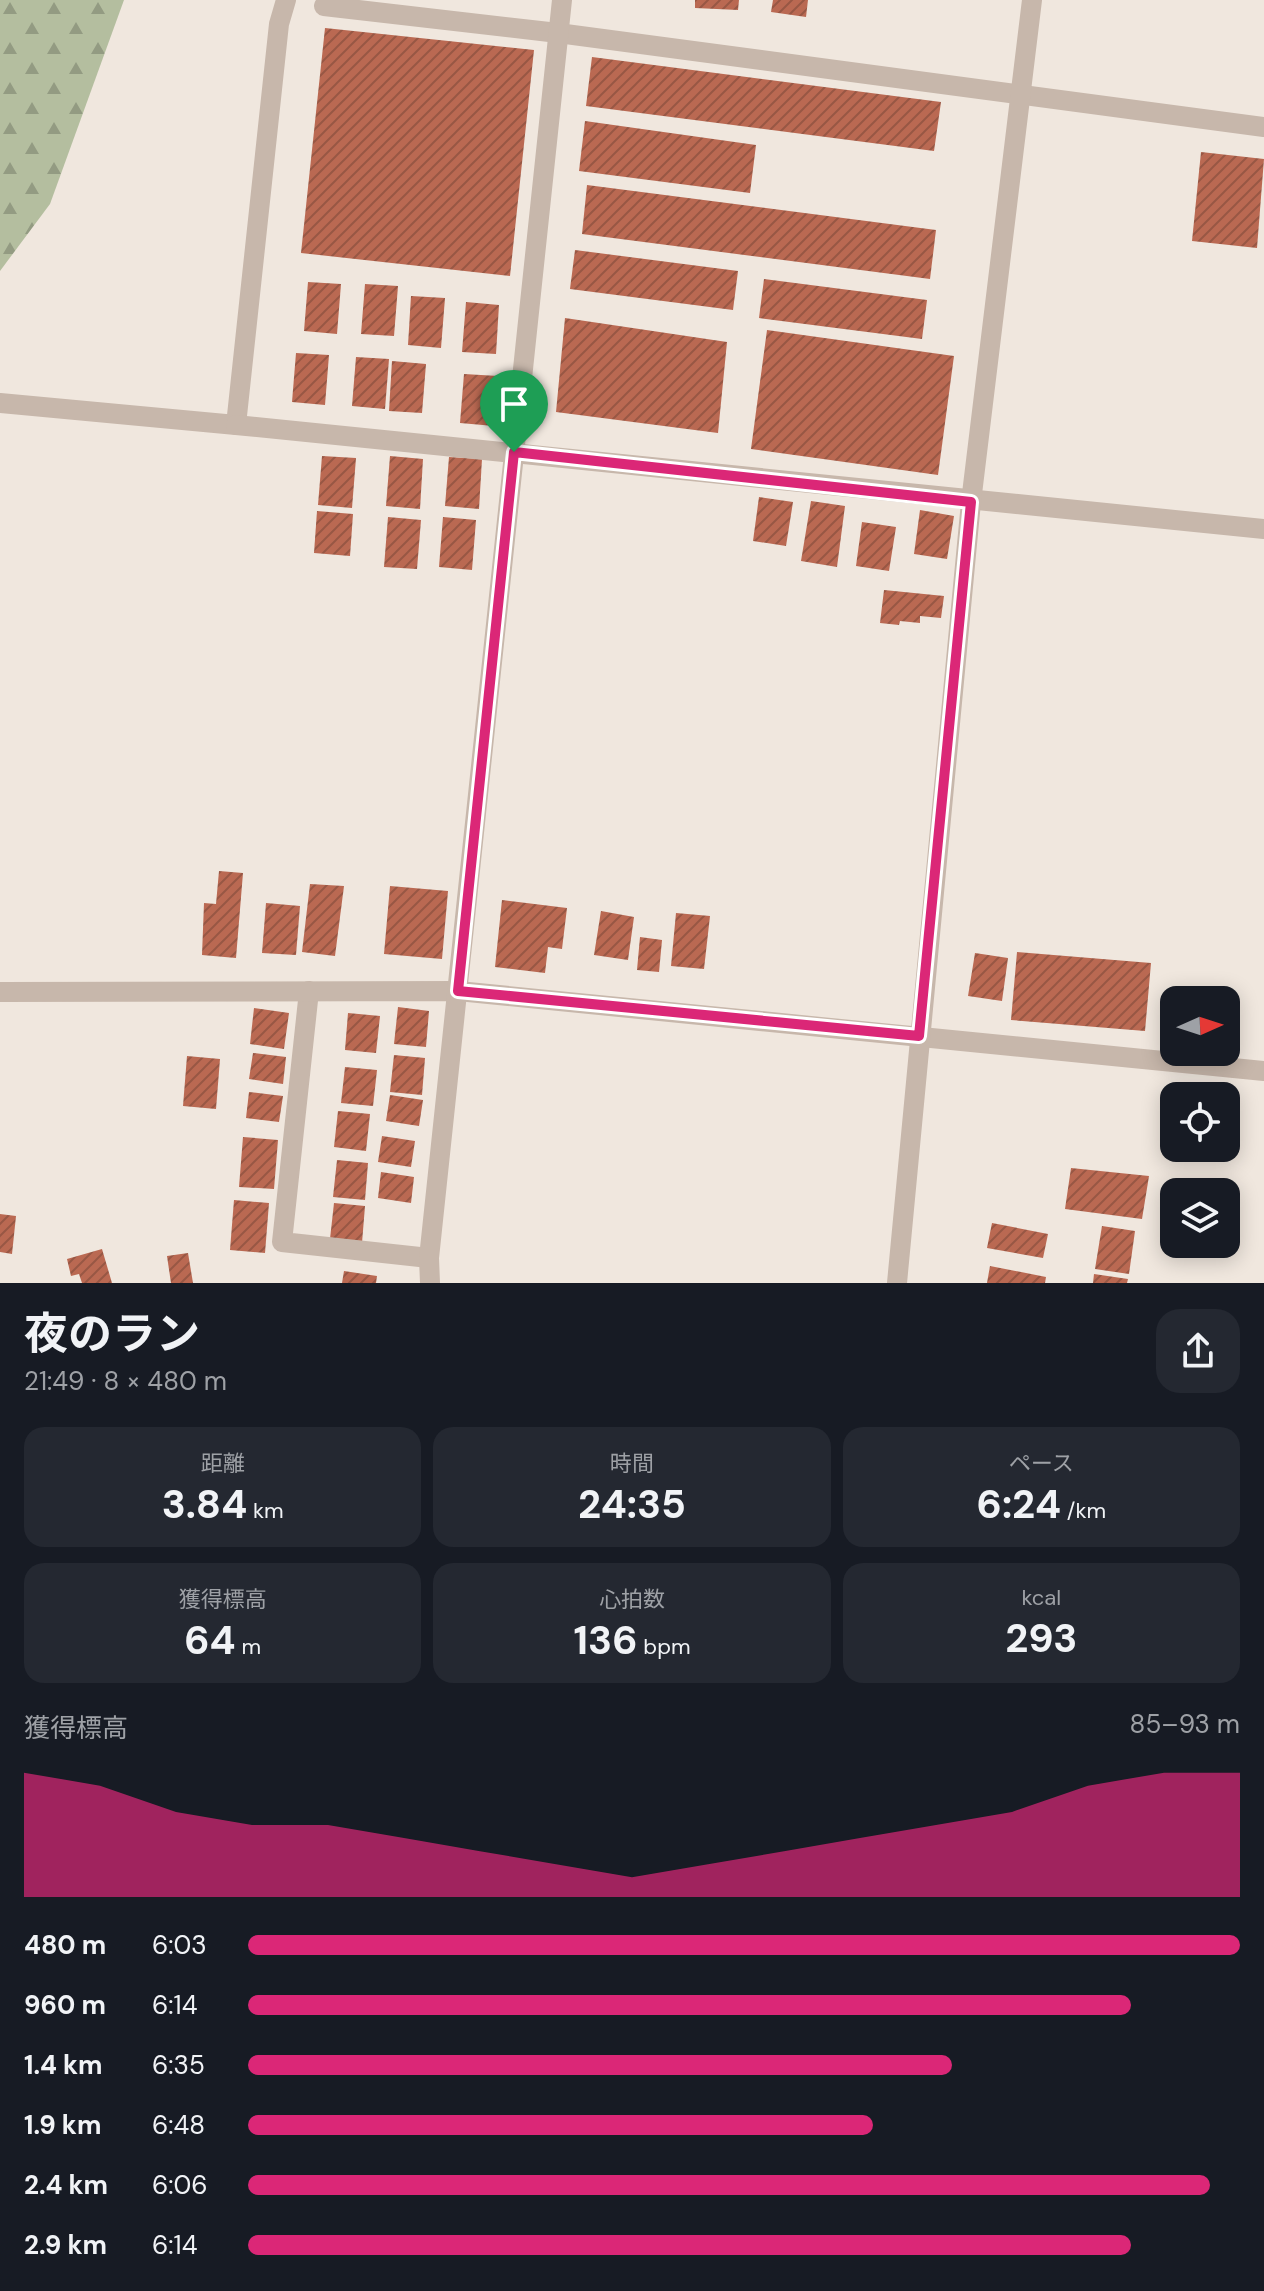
<!DOCTYPE html>
<html lang="ja">
<meta charset="utf-8">
<style>
:root{--surface:#171b24;--page:#242831;--text:#f1f3f6;--muted:#9ea1a6;--accent:#db2777}
body{margin:0;font-family:"DM Sans","Noto Sans JP",sans-serif;background:var(--page);color:var(--text);height:100vh;display:flex;flex-direction:column;font-size:30px;white-space:nowrap}
*{box-sizing:border-box;margin:0}
p{font-size:26px;color:var(--muted)}
.icon{flex:none;width:44px;height:44px;fill:none;stroke:currentColor;stroke-width:2;stroke-linecap:round;stroke-linejoin:round}
.map{position:relative;height:1283px;overflow:hidden}
.sheet{display:flex;flex-direction:column;background:var(--surface);flex:1}
.sheet>*{flex:none}
.needle{width:52px;rotate:87deg}
.tools{position:absolute;left:1160px;top:986px;display:grid;gap:16px}
.tools a{display:grid;place-items:center;width:80px;height:80px;border-radius:16px;background:var(--surface);box-shadow:0 4px 20px #0003;font-size:40px}
.pin{position:absolute;display:grid;place-items:center;width:68px;height:68px;color:#fff;margin:-82px -34px;border-radius:50% 50% 50% 0;rotate:-45deg;box-shadow:0 0 8px #0007}
.pin .icon{rotate:45deg}
.round{display:grid;place-items:center;flex:none;width:84px;height:84px;border-radius:24px;background:var(--page)}
.head{display:flex;align-items:center;justify-content:space-between;height:136px;padding:0 24px}
h1{font-size:44px;font-weight:700;line-height:60px}
.figures{display:grid;grid-template-columns:repeat(3,1fr);gap:12px;height:136px;padding:8px 24px}
.figures div{display:grid;align-content:center;border-radius:20px;background:var(--page);text-align:center}
.figures b{font-size:40px;font-weight:700}
.figures small{font-size:22px;font-weight:400}
.figures p{font-size:22px}
.chart{height:224px;padding:16px 24px}
.chart p{display:flex;justify-content:space-between}
.chart svg{width:100%;height:144px;margin-top:8px;fill:var(--accent);opacity:.7}
ul{padding:0 24px;list-style:none;font-size:26px}
li{display:grid;grid-template-columns:128px 96px 1fr;align-items:center;height:60px}
li i{height:20px;border-radius:10px;background:var(--accent)}
.map>svg:first-child{display:block}
</style>
<div class="map">
<svg width="1264" height="1283" viewBox="0 0 1264 1283">
<defs>
<pattern id="forest-firs" width="22" height="20" patternUnits="userSpaceOnUse" patternTransform="scale(2)"><rect width="22" height="20" fill="#b4be9f"/><path d="M5 1l3.5 6h-7zM16 11l3.5 6h-7z" fill="#939b82"/></pattern>
<pattern id="building-hatch" width="6" height="6" patternUnits="userSpaceOnUse" patternTransform="scale(2)"><rect width="6" height="6" fill="#ba6952"/><path d="M-1 1l2-2M0 6l6-6M5 7l2-2" fill="none" stroke="#985744"/></pattern>
</defs>
<rect width="100%" height="100%" fill="#f0e7de"/>
<polygon fill="url(#forest-firs)" points="0,0 124,0 50,204 0,271"/>
<g fill="url(#building-hatch)">
<polygon points="695,0 739,0 738,10 695,8"/>
<polygon points="773,0 808,0 806,17 771,12"/>
<polygon points="325,28 534,50 510,276 301,253"/>
<polygon points="592,57 941,102 934,151 586,106"/>
<polygon points="585,121 756,145 750,193 579,171"/>
<polygon points="1201,152 1264,159 1257,248 1192,241"/>
<polygon points="587,185 936,230 930,279 582,234"/>
<polygon points="575,250 738,271 733,310 570,289"/>
<polygon points="764,279 927,300 922,339 759,318"/>
<polygon points="308,282 341,284 337,334 304,331"/>
<polygon points="365,284 398,286 394,336 361,334"/>
<polygon points="411,296 445,298 441,348 408,345"/>
<polygon points="466,302 499,305 496,354 462,352"/>
<polygon points="565,318 727,342 718,433 556,412"/>
<polygon points="767,330 954,356 938,475 751,449"/>
<polygon points="296,353 329,355 325,405 292,402"/>
<polygon points="356,357 389,359 385,409 352,406"/>
<polygon points="392,361 426,364 422,413 389,411"/>
<polygon points="464,374 498,376 494,426 460,423"/>
<polygon points="322,456 356,458 352,508 318,505"/>
<polygon points="390,456 423,459 420,509 386,506"/>
<polygon points="449,457 482,459 479,509 445,506"/>
<polygon points="759,497 793,502 786,546 753,541"/>
<polygon points="811,501 845,506 837,567 801,561"/>
<polygon points="920,510 954,516 947,559 914,554"/>
<polygon points="317,511 353,514 350,556 314,553"/>
<polygon points="388,517 421,520 417,569 384,567"/>
<polygon points="443,517 476,520 472,570 439,567"/>
<polygon points="862,522 896,527 889,571 856,566"/>
<polygon points="884,590 944,596 941,618 920,616 920,623 900,621 899,625 880,623"/>
<polygon points="219,871 243,873 236,958 202,955 204,903 216,904"/>
<polygon points="310,884 344,886 335,956 302,952"/>
<polygon points="390,886 448,891 442,959 384,954"/>
<polygon points="502,900 567,908 562,949 548,947 545,973 495,967"/>
<polygon points="266,903 300,906 296,955 262,953"/>
<polygon points="601,911 634,917 628,960 594,955"/>
<polygon points="676,913 710,916 704,969 671,966"/>
<polygon points="640,937 662,940 659,972 637,970"/>
<polygon points="1017,952 1151,963 1145,1031 1011,1020"/>
<polygon points="975,953 1008,958 1002,1001 968,996"/>
<polygon points="398,1007 429,1011 426,1047 394,1044"/>
<polygon points="254,1008 289,1013 284,1049 250,1044"/>
<polygon points="348,1013 380,1016 376,1053 345,1050"/>
<polygon points="253,1053 286,1057 283,1084 249,1079"/>
<polygon points="394,1055 425,1058 422,1095 390,1092"/>
<polygon points="187,1056 220,1059 216,1109 183,1106"/>
<polygon points="345,1067 377,1070 373,1106 341,1103"/>
<polygon points="249,1092 283,1096 279,1122 246,1118"/>
<polygon points="390,1095 423,1100 419,1126 386,1121"/>
<polygon points="338,1111 370,1114 366,1151 334,1147"/>
<polygon points="382,1136 415,1141 411,1167 378,1162"/>
<polygon points="243,1137 278,1140 274,1189 239,1187"/>
<polygon points="337,1160 368,1163 365,1200 333,1197"/>
<polygon points="1071,1168 1149,1176 1142,1219 1065,1209"/>
<polygon points="381,1172 414,1177 411,1203 378,1198"/>
<polygon points="234,1200 269,1203 265,1253 230,1250"/>
<polygon points="334,1203 365,1206 362,1243 330,1239"/>
<polygon points="0,1214 16,1216 12,1254 0,1252"/>
<polygon points="992,1223 1048,1234 1043,1258 987,1248"/>
<polygon points="1102,1226 1135,1231 1129,1274 1095,1269"/>
<polygon points="102,1249 112,1283 82,1283 79,1274 71,1276 67,1259"/>
<polygon points="188,1253 193,1283 171,1283 167,1256"/>
<polygon points="990,1266 1046,1277 1045,1283 987,1283"/>
<polygon points="344,1271 377,1276 376,1283 342,1283"/>
<polygon points="1094,1274 1128,1279 1127,1283 1093,1283"/>
</g>
<g fill="none" stroke-linecap="round" stroke-linejoin="round">
<g stroke="#c7b7ab" stroke-width="20">
<polyline points="324,6 558,33 1264,127"/>
<polyline points="0,403 236,425 279,24 286,0"/>
<polyline points="236,425 1264,529"/>
<polyline points="309,991 282,1242 429,1258"/>
<polyline points="0,992 458,991 1264,1071"/>
<polyline points="430,1283 429,1258 562,0"/>
<polyline points="897,1283 971,502 1032,0"/>
</g>
</g>
<g fill="none" stroke-linecap="round" stroke-linejoin="round">
<g stroke="#fff" stroke-width="16">
<polygon id="route" points="514,452 971,502 919,1036 458,991"/>
</g>
<use href="#route" stroke="#db2777" stroke-width="10"/>
</g>
</svg>
<div class="tools">
<a><svg class="needle" viewBox="-14 -14 28 28"><path d="M0-13l5 13h-10z" fill="#e53935"/><path d="M0 13l5-13h-10z" fill="#9ea1a6"/></svg></a>
<a><svg class="icon" aria-label="locate" viewBox="0 0 24 24"><circle cx="12" cy="12" r="6"/><path d="M12 2v4M12 18v4M2 12h4M18 12h4"/></svg></a>
<a><svg class="icon" aria-label="layers" viewBox="0 0 24 24"><path d="M12 4l9 5-9 5-9-5zM3 14l9 5 9-5"/></svg></a>
</div>
<div class="pin" style="left:514px;top:452px;background:#1e9e55"><svg class="icon" aria-label="arrive" viewBox="0 0 24 24"><path d="M6 21V4h12l-3 4 3 4H6"/></svg></div>
</div>
<section class="sheet">
<div class="head"><div><h1>夜のラン</h1><p>21:49 · 8 × 480 m</p></div><a class="round"><svg class="icon" aria-label="share" viewBox="0 0 24 24"><path d="M12 15V3M7 8l5-5 5 5M5 13v7h14v-7"/></svg></a></div>
<div class="figures">
<div><p>距離</p><b>3.84<small> km</small></b></div>
<div><p>時間</p><b>24:35</b></div>
<div><p>ペース</p><b>6:24<small> /km</small></b></div>
</div>
<div class="figures">
<div><p>獲得標高</p><b>64<small> m</small></b></div>
<div><p>心拍数</p><b>136<small> bpm</small></b></div>
<div><p>kcal</p><b>293</b></div>
</div>
<div class="chart"><p><span>獲得標高</span>85–93 m</p>
<svg viewBox="0 0 160 44" preserveAspectRatio="none"><path d="M0 44V6L10 10L20 18L30 22L40 22L50 26L60 30L70 34L80 38L90 34L100 30L110 26L120 22L130 18L140 10L150 6L160 6V44z"/></svg>
</div>
<ul>
<li><b>480 m</b>6:03<i style="width:100%"></i></li>
<li><b>960 m</b>6:14<i style="width:89%"></i></li>
<li><b>1.4 km</b>6:35<i style="width:71%"></i></li>
<li><b>1.9 km</b>6:48<i style="width:63%"></i></li>
<li><b>2.4 km</b>6:06<i style="width:97%"></i></li>
<li><b>2.9 km</b>6:14<i style="width:89%"></i></li>
</ul>
</section>
